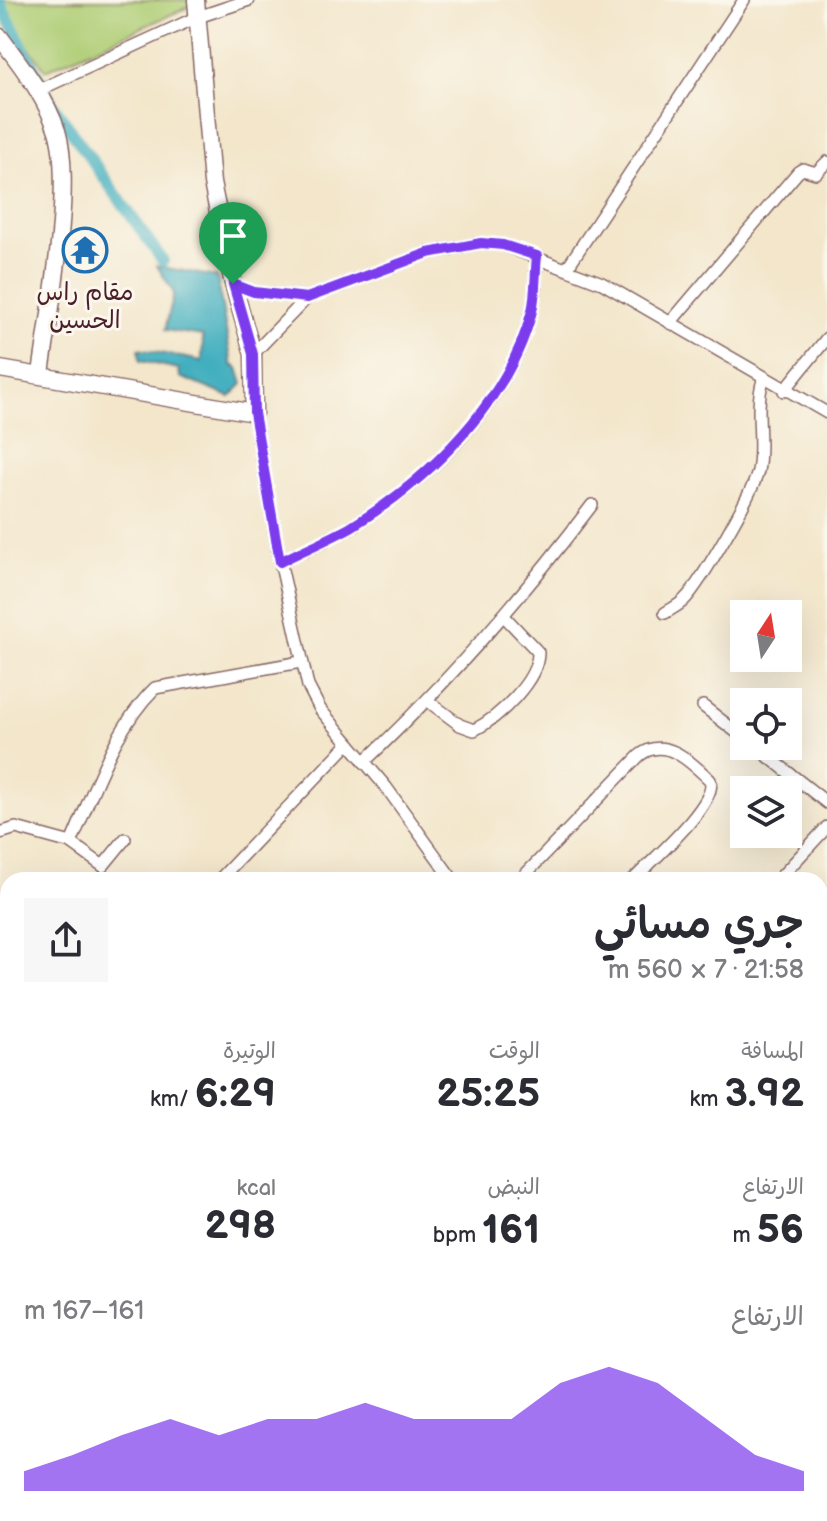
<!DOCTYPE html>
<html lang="ar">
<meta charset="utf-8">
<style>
:root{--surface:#fff;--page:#f7f7f7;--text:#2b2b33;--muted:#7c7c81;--accent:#7c3aed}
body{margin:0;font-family:"Balsamiq Sans","Playpen Sans Arabic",sans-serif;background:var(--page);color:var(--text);direction:rtl;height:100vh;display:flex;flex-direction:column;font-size:30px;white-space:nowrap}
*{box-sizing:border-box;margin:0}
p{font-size:26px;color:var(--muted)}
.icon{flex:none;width:44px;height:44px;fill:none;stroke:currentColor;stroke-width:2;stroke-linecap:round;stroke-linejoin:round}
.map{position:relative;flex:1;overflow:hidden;direction:ltr}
.sheet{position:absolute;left:0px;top:872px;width:828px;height:650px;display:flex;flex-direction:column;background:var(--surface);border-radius:24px 24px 0 0;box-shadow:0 8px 32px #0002;direction:rtl}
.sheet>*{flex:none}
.needle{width:52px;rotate:12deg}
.tools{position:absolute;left:730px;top:600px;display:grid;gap:16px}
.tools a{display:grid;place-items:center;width:72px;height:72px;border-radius:0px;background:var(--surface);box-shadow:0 8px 32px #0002;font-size:40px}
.pin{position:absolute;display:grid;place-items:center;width:68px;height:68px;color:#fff;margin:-82px -34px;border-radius:50% 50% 50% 0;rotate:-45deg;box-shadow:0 0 8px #0007}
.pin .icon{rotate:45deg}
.round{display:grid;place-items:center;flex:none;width:84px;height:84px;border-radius:0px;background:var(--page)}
.headline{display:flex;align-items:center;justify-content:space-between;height:136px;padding:0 24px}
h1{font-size:44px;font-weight:600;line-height:60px}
.stats{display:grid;grid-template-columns:repeat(3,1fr);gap:12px;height:136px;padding:8px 24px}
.stats div{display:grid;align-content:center}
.stats b{font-size:40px;font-weight:600}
.stats small{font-size:22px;font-weight:400}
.stats p{font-size:22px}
.chart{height:224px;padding:16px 24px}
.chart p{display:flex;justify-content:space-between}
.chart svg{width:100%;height:144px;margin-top:8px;fill:var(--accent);opacity:.7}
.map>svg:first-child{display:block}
</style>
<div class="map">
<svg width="827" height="1521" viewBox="0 0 827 1521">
<rect width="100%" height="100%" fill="#fbf7ec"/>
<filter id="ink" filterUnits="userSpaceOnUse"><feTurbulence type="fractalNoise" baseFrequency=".0125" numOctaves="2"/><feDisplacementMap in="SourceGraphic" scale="16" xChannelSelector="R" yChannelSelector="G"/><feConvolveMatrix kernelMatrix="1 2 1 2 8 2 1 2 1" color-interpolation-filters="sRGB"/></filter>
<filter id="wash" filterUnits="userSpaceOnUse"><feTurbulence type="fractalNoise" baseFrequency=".006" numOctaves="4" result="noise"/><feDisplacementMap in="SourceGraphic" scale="32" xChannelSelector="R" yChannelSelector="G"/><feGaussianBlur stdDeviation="1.8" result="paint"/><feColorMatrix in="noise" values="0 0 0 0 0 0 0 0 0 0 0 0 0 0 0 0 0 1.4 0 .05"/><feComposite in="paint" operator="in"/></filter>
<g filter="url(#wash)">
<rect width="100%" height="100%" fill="#f3e6cb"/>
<polygon fill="#aecd74" stroke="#7c7650" stroke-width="2" points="0,0 204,0 46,70 0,10"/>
<polygon fill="#42afbf" stroke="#466775" stroke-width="2" points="157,266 217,277 232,365 238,368 243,384 230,397 180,377 179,369 140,361 139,349 202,361 203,336 165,330 174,293"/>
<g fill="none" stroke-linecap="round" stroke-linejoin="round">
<polyline stroke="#42afbf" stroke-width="12" points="0,3 52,104 163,261"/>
</g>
</g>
<g filter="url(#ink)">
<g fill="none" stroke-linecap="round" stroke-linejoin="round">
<g stroke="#856563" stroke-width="14">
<g id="street">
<polyline points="39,90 195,18 249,0"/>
<polyline points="567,268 744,0"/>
<polyline points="233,284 254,292 307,298 428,253 481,243 503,245 602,283 827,413"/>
<polyline points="670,323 798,172 803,169 816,173 827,162"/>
<polyline points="253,354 307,298"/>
<polyline points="784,391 827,338"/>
<polyline points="254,413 278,552 308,686 320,709 386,787 453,880"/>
<path d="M280 562C303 550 328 540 351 527 430 480 509 402 532 311 536 294 535 274 537 256"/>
<path d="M665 613C671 609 680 605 685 599 700 584 754 491 758 471 764 441 754 409 763 380"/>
<path d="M428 701 460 725 474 730C498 718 539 680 538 652L504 616"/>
<polyline points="703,706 744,738"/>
<polyline points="755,746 827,803"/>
<path d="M364 762C448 683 522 597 592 505"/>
<path d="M0 833 16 828 71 843C94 791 114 728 155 688L301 662"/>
<polyline points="71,843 103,866 125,839"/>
<polyline points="219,880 348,744"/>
<path d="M520 880 639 756C664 735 690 761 710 780 719 803 650 862 633 880"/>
<polyline points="778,880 827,827"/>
<polyline points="820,937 827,928"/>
<polyline points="820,962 827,968"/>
<polyline points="0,1119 8,1123"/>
<polyline points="820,1153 827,1160"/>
<polyline points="364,1514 372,1521"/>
<polyline points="478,1514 491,1521"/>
<polyline points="627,1514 639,1521"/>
<polyline points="314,1521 322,1514"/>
<polyline points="719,1521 736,1516 752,1521"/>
</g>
</g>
<g stroke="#856563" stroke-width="19">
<g id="secondary">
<path d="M0 37C22 67 45 95 57 131 74 186 49 314 41 374"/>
<polyline points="0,369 254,413 253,354 233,284 212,183 196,0"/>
</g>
</g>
<use href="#street" stroke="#fff" stroke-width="11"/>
<use href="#secondary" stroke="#fff" stroke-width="16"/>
</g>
</g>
<g fill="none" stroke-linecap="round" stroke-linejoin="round" filter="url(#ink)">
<g stroke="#fff" stroke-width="16">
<path id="route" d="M481 243 503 245 537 256C535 274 536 294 532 311 509 401 429 480 351 527 328 540 303 550 280 562L254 413 253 354 233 284 254 292 307 298 428 253Z"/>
</g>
<use href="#route" stroke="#7c3aed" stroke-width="10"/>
</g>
<defs>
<g id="temple-ring" transform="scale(2.3)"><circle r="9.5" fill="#fbf7ec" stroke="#1f6fb2" stroke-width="1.5"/><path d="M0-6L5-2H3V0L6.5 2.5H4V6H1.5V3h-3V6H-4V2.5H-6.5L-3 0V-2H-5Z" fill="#1f6fb2"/></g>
</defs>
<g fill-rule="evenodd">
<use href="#temple-ring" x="85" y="250"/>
</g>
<g text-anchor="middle" stroke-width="6" stroke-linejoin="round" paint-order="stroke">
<g font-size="24" fill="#4a1f2b" stroke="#fbf7ec">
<text x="85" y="300">مقام راس<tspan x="85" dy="28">الحسين</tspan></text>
</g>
</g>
</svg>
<div class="tools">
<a><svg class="needle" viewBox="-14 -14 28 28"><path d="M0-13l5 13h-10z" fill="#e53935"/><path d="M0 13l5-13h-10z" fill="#7c7c81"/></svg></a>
<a><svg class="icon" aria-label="locate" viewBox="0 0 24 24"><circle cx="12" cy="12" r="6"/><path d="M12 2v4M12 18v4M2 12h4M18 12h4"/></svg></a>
<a><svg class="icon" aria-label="layers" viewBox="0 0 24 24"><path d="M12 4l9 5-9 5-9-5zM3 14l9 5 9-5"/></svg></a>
</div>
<div class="pin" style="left:233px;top:284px;background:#1e9e55"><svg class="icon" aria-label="arrive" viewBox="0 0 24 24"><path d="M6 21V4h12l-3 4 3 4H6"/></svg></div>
<section class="sheet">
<div class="headline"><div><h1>جري مسائي</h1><p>21:58 · 7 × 560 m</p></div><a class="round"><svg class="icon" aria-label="share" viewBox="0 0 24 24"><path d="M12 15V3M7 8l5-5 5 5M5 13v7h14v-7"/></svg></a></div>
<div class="stats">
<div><p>المسافة</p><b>3.92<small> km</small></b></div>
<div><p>الوقت</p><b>25:25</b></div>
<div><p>الوتيرة</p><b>6:29<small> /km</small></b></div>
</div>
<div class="stats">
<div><p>الارتفاع</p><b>56<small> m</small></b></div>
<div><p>النبض</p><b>161<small> bpm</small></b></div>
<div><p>kcal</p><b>298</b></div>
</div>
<div class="chart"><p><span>الارتفاع</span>161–167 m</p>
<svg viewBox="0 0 160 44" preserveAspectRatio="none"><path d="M0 44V38L10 33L20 27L30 22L40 27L50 22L60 22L70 17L80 22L90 22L100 22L110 11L120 6L130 11L140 22L150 33L160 38V44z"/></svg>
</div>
</section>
</div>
